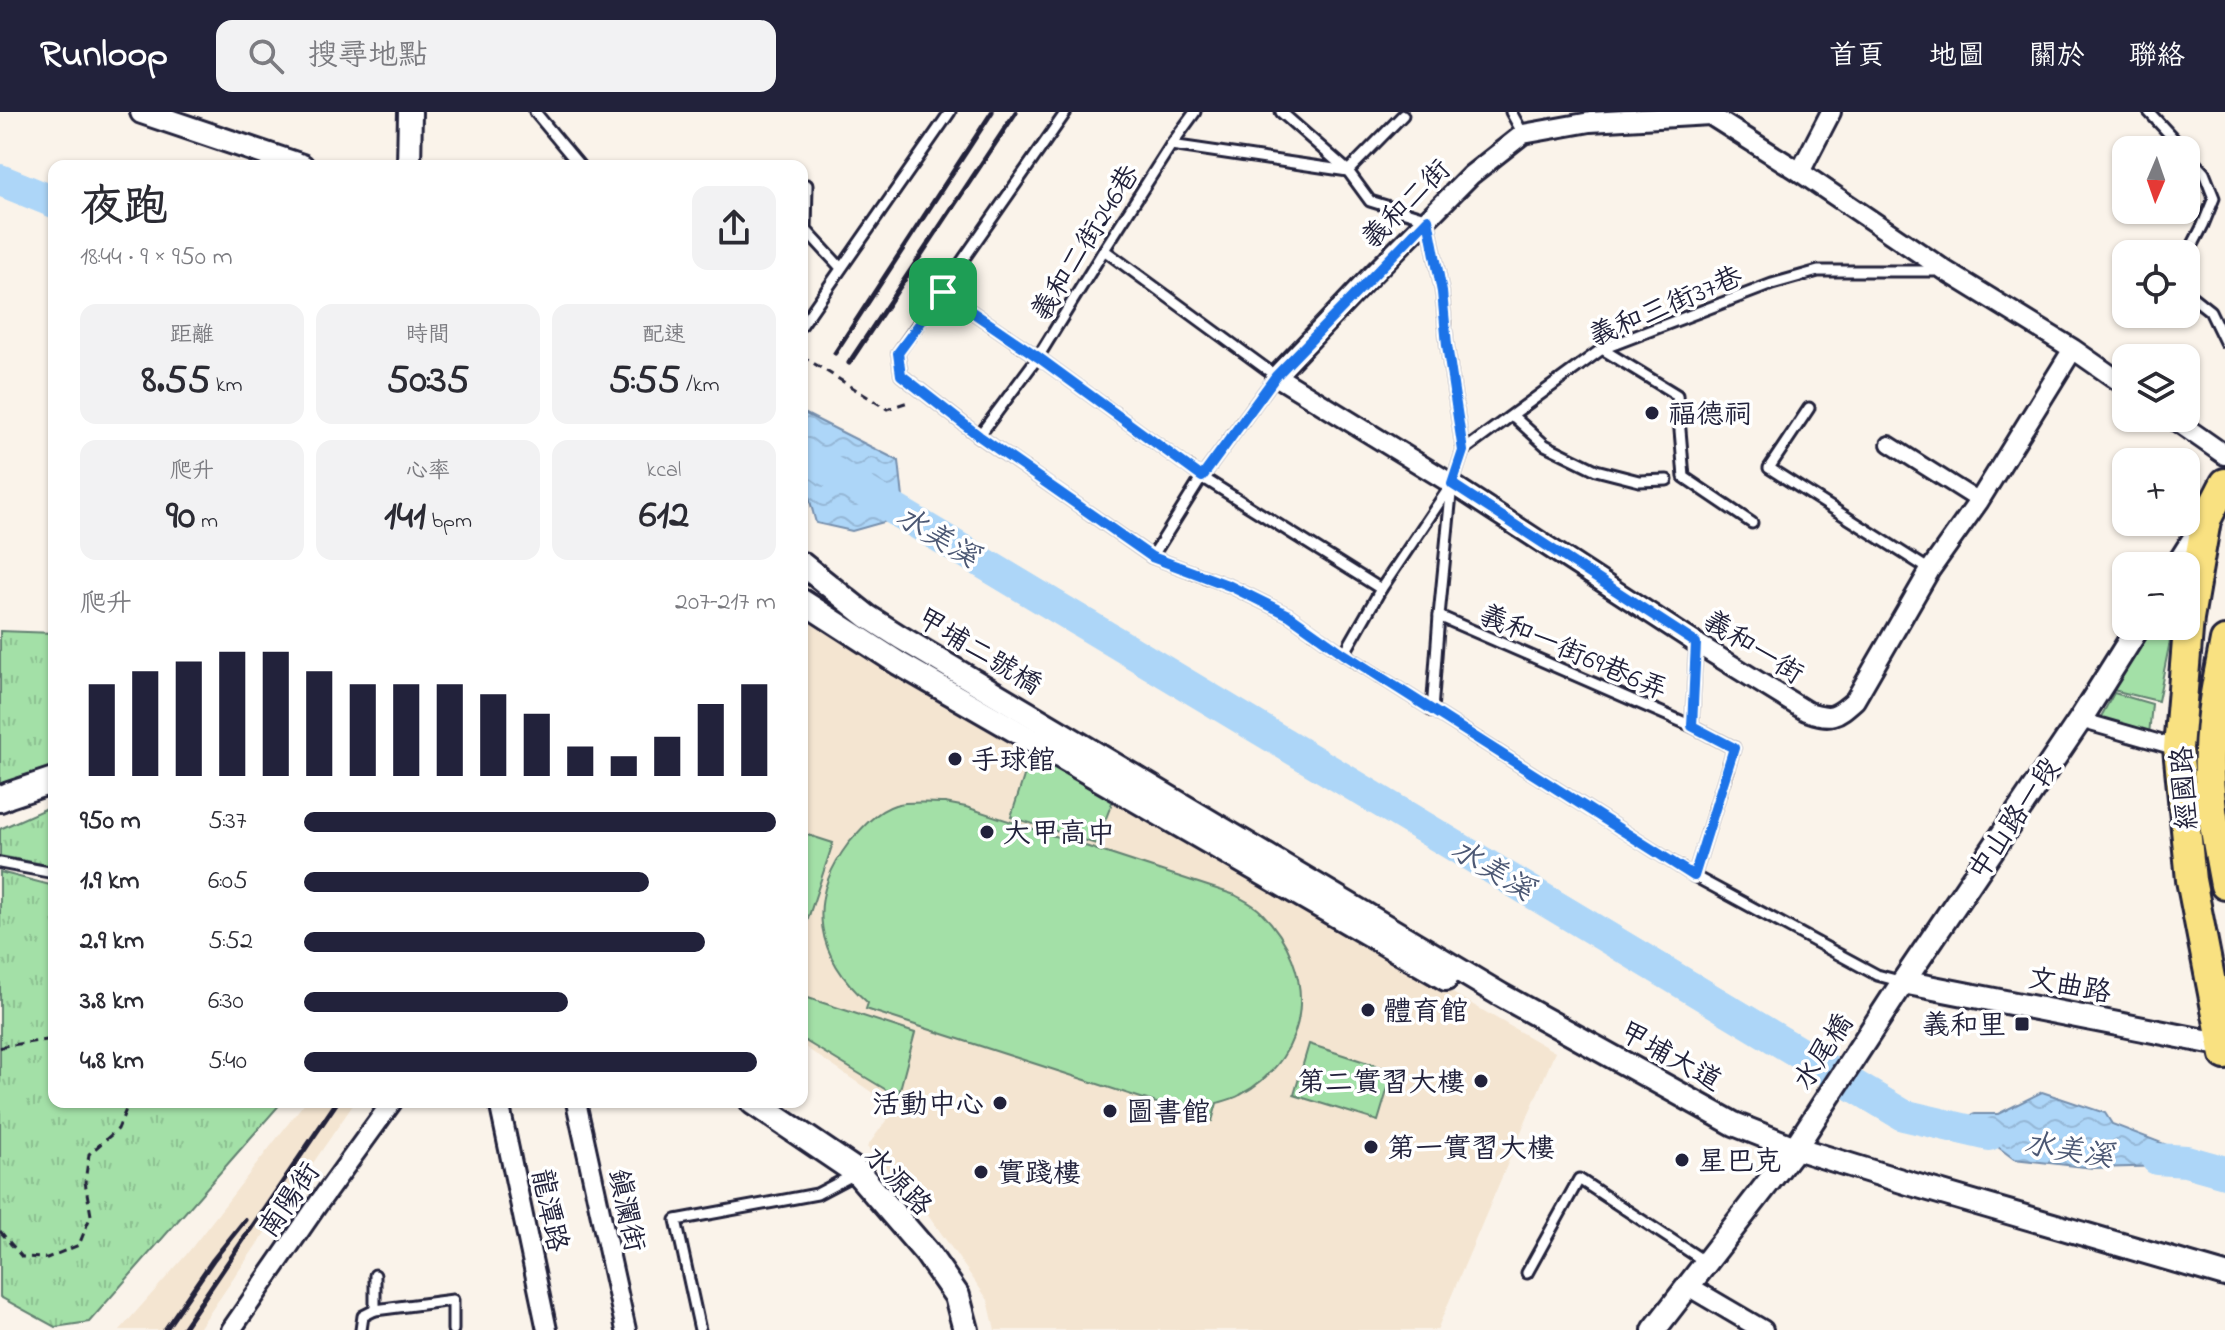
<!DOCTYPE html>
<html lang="zh-TW">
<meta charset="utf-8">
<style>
:root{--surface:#fff;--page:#f2f2f3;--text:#2b2b33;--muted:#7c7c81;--accent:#22223b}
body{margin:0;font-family:"Indie Flower","LXGW WenKai TC",sans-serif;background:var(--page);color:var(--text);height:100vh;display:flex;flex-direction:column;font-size:30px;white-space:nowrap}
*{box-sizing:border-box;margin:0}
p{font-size:26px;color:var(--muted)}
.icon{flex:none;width:44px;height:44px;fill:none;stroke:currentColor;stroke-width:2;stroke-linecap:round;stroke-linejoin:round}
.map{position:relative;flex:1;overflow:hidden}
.details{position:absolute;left:48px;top:48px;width:760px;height:948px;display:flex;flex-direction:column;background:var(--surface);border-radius:16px;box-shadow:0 2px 6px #0004}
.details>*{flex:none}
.needle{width:52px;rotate:182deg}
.tools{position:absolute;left:2112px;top:24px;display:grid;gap:16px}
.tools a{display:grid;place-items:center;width:88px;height:88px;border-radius:16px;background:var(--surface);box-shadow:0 2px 6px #0004;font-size:40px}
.pin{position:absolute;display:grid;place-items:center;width:68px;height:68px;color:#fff;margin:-34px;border-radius:16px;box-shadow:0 4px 12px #0006}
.round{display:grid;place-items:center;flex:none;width:84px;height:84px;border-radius:16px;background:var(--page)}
.head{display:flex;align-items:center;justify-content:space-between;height:136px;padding:0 32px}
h1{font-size:44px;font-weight:700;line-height:60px}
.metrics{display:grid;grid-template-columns:repeat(3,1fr);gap:12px;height:136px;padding:8px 32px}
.metrics div{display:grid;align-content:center;border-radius:16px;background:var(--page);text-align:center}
.metrics b{font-size:40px;font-weight:700}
.metrics small{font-size:22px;font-weight:400}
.metrics p{font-size:22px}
.chart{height:224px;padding:16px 32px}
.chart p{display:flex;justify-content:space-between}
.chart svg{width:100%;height:144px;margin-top:8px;stroke:var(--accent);stroke-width:6}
ul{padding:0 32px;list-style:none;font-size:26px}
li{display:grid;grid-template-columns:128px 96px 1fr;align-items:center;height:60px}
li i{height:20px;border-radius:10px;background:var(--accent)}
header{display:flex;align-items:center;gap:48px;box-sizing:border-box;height:112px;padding:0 40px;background:var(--accent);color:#fff}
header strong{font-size:38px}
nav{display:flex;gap:44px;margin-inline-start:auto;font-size:28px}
.search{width:560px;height:72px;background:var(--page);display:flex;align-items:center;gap:20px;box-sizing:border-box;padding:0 28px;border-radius:16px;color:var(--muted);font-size:30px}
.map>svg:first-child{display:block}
</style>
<header>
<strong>Runloop</strong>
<div class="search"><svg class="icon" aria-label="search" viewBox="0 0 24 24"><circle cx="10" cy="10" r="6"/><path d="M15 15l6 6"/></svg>搜尋地點</div>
<nav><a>首頁</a><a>地圖</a><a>關於</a><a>聯絡</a></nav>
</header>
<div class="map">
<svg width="2225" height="1218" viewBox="0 0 2225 1218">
<defs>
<pattern id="park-tufts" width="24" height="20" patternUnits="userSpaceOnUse" patternTransform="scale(2)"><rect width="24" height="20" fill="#a3e0a7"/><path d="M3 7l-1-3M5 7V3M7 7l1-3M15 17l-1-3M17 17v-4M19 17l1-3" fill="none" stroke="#8cc091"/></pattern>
<pattern id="water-waves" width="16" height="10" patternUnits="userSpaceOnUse" patternTransform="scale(2)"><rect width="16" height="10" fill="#add6f8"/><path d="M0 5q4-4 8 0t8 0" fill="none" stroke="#95b7d6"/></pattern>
</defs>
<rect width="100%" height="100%" fill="#faf3ea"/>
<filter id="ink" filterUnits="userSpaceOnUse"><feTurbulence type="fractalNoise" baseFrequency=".0125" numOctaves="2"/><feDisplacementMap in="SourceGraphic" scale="16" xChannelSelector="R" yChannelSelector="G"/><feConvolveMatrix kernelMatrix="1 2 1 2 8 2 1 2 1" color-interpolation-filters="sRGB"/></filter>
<g filter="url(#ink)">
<g fill="#f4e5d1">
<polygon points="802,506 1555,940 1437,1218 995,1218 988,1188 927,1101 867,1035 895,996 802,933"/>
<polygon points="305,990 355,990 198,1218 120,1218 186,1143"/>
</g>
<g fill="#a3e0a7" stroke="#628171" stroke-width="2">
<polygon points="2154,514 2173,514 2158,589 2113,578"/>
<polygon points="2114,581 2152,592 2149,623 2098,610"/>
<polygon points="1031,642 1113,688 1096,732 1011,705"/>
<path d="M945 691 966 695 1235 783C1244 788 1255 793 1261 800 1318 857 1314 943 1240 983 1233 987 1224 989 1217 991L1212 1009 866 897 868 891C816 845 805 789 848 732 861 717 876 699 895 693 907 689 931 691 945 691Z"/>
<polygon points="802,721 833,731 804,819 802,819"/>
<polygon points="802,884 915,921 898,985 802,927"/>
<polygon points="1309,932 1393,959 1378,1009 1294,983"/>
</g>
<g fill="url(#park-tufts)" stroke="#628171" stroke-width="2">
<polygon points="0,519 54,521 54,657 0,677"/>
<polygon points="47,696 54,714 54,754 0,744 0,717"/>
<polygon points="0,760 54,774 54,990 282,990 89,1210 55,1215 0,1185"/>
</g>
<g fill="url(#water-waves)" stroke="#758eac" stroke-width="2">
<polygon points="802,300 899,349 905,404 852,419 816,411 805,371 802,369"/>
<polygon points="2042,980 2105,1001 2112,1012 2193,1043 2204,1053 2093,1056 2014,1047 1998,1035 1946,1013 1975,1002 1998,1002"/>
</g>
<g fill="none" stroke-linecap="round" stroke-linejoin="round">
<g stroke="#add6f8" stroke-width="32">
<polyline points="0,68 54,90"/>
<polyline points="802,342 1903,1003 1989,1023"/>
<polyline points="2157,1047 2186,1049 2225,1060"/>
</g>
<g stroke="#22223b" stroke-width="15">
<g id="service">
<polyline points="535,0 580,54"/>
<polyline points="1066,0 898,241 901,263 979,324 1152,445 1230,474 1289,503 1344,542 1694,764 1877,863 1903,870"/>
<polyline points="1281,0 1348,59 1370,89 1428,107 1442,180 1447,233 1463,339"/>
<polyline points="1511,0 1523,22"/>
<polyline points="2149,0 2184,38"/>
<polyline points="1171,33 1348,59 1403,3"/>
<polyline points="2186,41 2204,61 2214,86 2203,113 2186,146"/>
<polyline points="807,73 806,118 841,156"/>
<polyline points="1104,138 1276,264 1202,365 1152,445"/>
<polyline points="943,180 1038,245 1202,365 1381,477"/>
<polyline points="2186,180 2210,199 2225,230"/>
<polyline points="802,213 950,0"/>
<polyline points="1602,237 1677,283 1684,365 1752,411"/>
<polyline points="1809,296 1769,356 1930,458"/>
<polyline points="1513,304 1545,333 1596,358 1639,369 1667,368"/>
<polyline points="979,324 1038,245 1104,138 1171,33 1195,0"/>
<polyline points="1439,504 1692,614"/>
<polyline points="1344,542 1381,477 1451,373"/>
<polyline points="1432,599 1439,504 1452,372 1463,339 1602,237 1772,172 1818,159 1943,159"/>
<polyline points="0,751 54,761"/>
<polyline points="1694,764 1734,636 1692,614 1696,531"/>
<polyline points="1527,1161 1579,1067 1704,1149"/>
<polyline points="375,1163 375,1198 453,1188 453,1218"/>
<polyline points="361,1218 363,1204 375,1198"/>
<polyline points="700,1218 676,1108 817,1082 855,1062"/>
</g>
</g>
<g stroke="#22223b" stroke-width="20">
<g id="pedestrian">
<polyline points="1889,332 1979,389"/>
<polyline points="2080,608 2178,636"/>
</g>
</g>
<g stroke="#22223b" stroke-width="24">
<g id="minor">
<polyline points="1800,60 1831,0"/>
<path d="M2073 237 1979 389 1930 458 1855 588C1836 605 1831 608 1806 599L1696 531 1452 372 1276 264 1369 166 1471 63 1523 22 1590 10 1710 3 1800 60 1946 159 2073 237 2126 274"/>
<polyline points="2172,306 2225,343"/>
<polyline points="499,990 547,1218"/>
<polyline points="576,990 626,1218"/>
<polyline points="1688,1174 1763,1218"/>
<polyline points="231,1218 318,1092 392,990"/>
</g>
</g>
<g stroke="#22223b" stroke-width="28">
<g id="tertiary">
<polyline points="142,0 302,54"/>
<polyline points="409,54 410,0"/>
<polyline points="802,452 867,504 900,525 1501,883 1734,1012 1795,1036 1908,1071 2225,1163"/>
<polyline points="2177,454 2201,416"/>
<polyline points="802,489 898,551 1446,867"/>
<polyline points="1903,870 2225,933"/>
<polyline points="1654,1218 1795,1036 1903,870 2080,608 2139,514"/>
</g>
</g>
<g stroke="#22223b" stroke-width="30">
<g id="secondary">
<polyline points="0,687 9,683 54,668"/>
<polyline points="753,990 858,1061 927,1141 957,1184 966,1218"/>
</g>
</g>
<g stroke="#22223b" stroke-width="34">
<g id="primary">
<polyline points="2225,371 2206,408 2189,506 2178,636 2191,768 2225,943"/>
<path d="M2225 529C2218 565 2210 602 2209 639 2207 684 2217 729 2225 773"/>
</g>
</g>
<g stroke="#22223b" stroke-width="3" stroke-dasharray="8 6" stroke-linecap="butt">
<polyline points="802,244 887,297 911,289"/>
<polyline points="0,936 4,934 54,927"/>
<polyline points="0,1119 22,1145 47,1146 79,1133 91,1103 85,1070 89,1042 118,1017 129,990"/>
</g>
<use href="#service" stroke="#fff" stroke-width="9"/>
<use href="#pedestrian" stroke="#fff" stroke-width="14"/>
<use href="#minor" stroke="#fff" stroke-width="18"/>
<use href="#tertiary" stroke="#fff" stroke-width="22"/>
<use href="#secondary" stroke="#fff" stroke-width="24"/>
<use href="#primary" stroke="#f9e181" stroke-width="28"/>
<g stroke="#22223b" stroke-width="5">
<polyline points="835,241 992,0"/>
<polyline points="849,251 1016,0"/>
<polyline points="165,1218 213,1148 245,1108"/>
<polyline points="182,1218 337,990"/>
</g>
</g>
</g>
<g fill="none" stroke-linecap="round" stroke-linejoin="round" filter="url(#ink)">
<g stroke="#fff" stroke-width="16">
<polygon id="route" points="1428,107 1442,180 1447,233 1463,339 1452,372 1696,531 1692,614 1734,636 1694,764 1344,542 1289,503 1230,474 1152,445 979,324 901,263 898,241 943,180 1038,245 1202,365 1276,264"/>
</g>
<use href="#route" stroke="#1a73e8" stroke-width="10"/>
</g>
<g fill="#22223b" stroke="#fff" stroke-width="3">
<circle cx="1652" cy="301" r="8"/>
<circle cx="955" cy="647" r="8"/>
<circle cx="987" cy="720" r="8"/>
<circle cx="1368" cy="898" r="8"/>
<rect x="2014" y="904" width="16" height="16" rx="4"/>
<circle cx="1481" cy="969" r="8"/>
<circle cx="1000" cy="991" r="8"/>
<circle cx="1110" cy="999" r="8"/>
<circle cx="1371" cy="1035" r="8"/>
<circle cx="1682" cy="1048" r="8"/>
<circle cx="981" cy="1060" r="8"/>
</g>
<g text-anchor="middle" stroke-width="7" stroke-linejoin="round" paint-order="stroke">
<g font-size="28" fill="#22223b" stroke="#fff">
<text transform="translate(1405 91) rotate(-45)" y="10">義和二街</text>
<text transform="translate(1084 130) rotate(-58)" y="10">義和二街246巷</text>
<text transform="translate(1665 193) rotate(-23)" y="10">義和三街37巷</text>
<text transform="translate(1754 534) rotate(32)" y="10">義和一街</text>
<text transform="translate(980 538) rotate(31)" y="10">甲埔二號橋</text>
<text transform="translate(1574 539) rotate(23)" y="10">義和一街69巷6弄</text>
<text transform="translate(2183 676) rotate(-94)" y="10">經國路</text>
<text transform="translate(2013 706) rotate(-56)" y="10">中山路一段</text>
<text transform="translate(2070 872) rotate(11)" y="10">文曲路</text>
<text transform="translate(1822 939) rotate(-57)" y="10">水尾橋</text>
<text transform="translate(1671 943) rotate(29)" y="10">甲埔大道</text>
<text transform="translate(899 1068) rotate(46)" y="10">水源路</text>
<text transform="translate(288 1087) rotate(-55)" y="10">南陽街</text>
<text transform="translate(551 1098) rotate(78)" y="10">龍潭路</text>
<text transform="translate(628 1098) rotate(78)" y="10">鎮瀾街</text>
</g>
<g font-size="28" fill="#22223b" stroke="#fff" text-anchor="start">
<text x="1668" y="311">福德祠</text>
<text x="971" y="657">手球館</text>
<text x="1003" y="730">大甲高中</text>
<text x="1384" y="908">體育館</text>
<text x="2006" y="922" text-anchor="end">義和里</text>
<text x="1465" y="979" text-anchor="end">第二實習大樓</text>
<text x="984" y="1001" text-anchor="end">活動中心</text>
<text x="1126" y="1009">圖書館</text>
<text x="1387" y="1045">第一實習大樓</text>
<text x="1698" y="1058">星巴克</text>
<text x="997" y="1070">實踐樓</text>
</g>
<g font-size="30" font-style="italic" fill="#4c5874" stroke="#fff">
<text transform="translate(938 424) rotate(31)" y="10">水美溪</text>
<text transform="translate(1493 757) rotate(31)" y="10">水美溪</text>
<text transform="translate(2069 1037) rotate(9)" y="10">水美溪</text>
</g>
</g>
</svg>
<div class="tools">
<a><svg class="needle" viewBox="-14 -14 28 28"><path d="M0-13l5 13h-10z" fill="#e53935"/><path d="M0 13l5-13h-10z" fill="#7c7c81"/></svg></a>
<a><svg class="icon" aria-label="locate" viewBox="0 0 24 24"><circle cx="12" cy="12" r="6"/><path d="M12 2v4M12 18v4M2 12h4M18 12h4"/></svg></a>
<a><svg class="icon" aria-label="layers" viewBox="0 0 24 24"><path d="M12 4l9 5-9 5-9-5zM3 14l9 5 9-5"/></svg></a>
<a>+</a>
<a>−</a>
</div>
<div class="pin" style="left:943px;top:180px;background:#1e9e55"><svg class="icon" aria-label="arrive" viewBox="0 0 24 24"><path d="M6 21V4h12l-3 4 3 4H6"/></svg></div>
<section class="details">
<div class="head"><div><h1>夜跑</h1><p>18:44 · 9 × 950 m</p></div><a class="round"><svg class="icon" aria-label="share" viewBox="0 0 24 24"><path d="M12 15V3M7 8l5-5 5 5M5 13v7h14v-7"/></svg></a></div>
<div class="metrics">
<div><p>距離</p><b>8.55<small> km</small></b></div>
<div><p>時間</p><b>50:35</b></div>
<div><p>配速</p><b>5:55<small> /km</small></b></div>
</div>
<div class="metrics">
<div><p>爬升</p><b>90<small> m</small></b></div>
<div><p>心率</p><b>141<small> bpm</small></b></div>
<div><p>kcal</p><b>612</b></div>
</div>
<div class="chart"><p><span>爬升</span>207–217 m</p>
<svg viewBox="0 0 160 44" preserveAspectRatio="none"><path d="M5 44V16M15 44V12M25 44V9M35 44V6M45 44V6M55 44V12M65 44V16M75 44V16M85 44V16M95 44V19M105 44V25M115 44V35M125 44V38M135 44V32M145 44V22M155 44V16"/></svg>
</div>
<ul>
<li><b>950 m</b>5:37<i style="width:100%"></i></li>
<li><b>1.9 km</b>6:05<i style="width:73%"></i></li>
<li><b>2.9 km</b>5:52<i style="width:85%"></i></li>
<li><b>3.8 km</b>6:30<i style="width:56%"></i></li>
<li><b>4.8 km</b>5:40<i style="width:96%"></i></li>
</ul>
</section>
</div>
